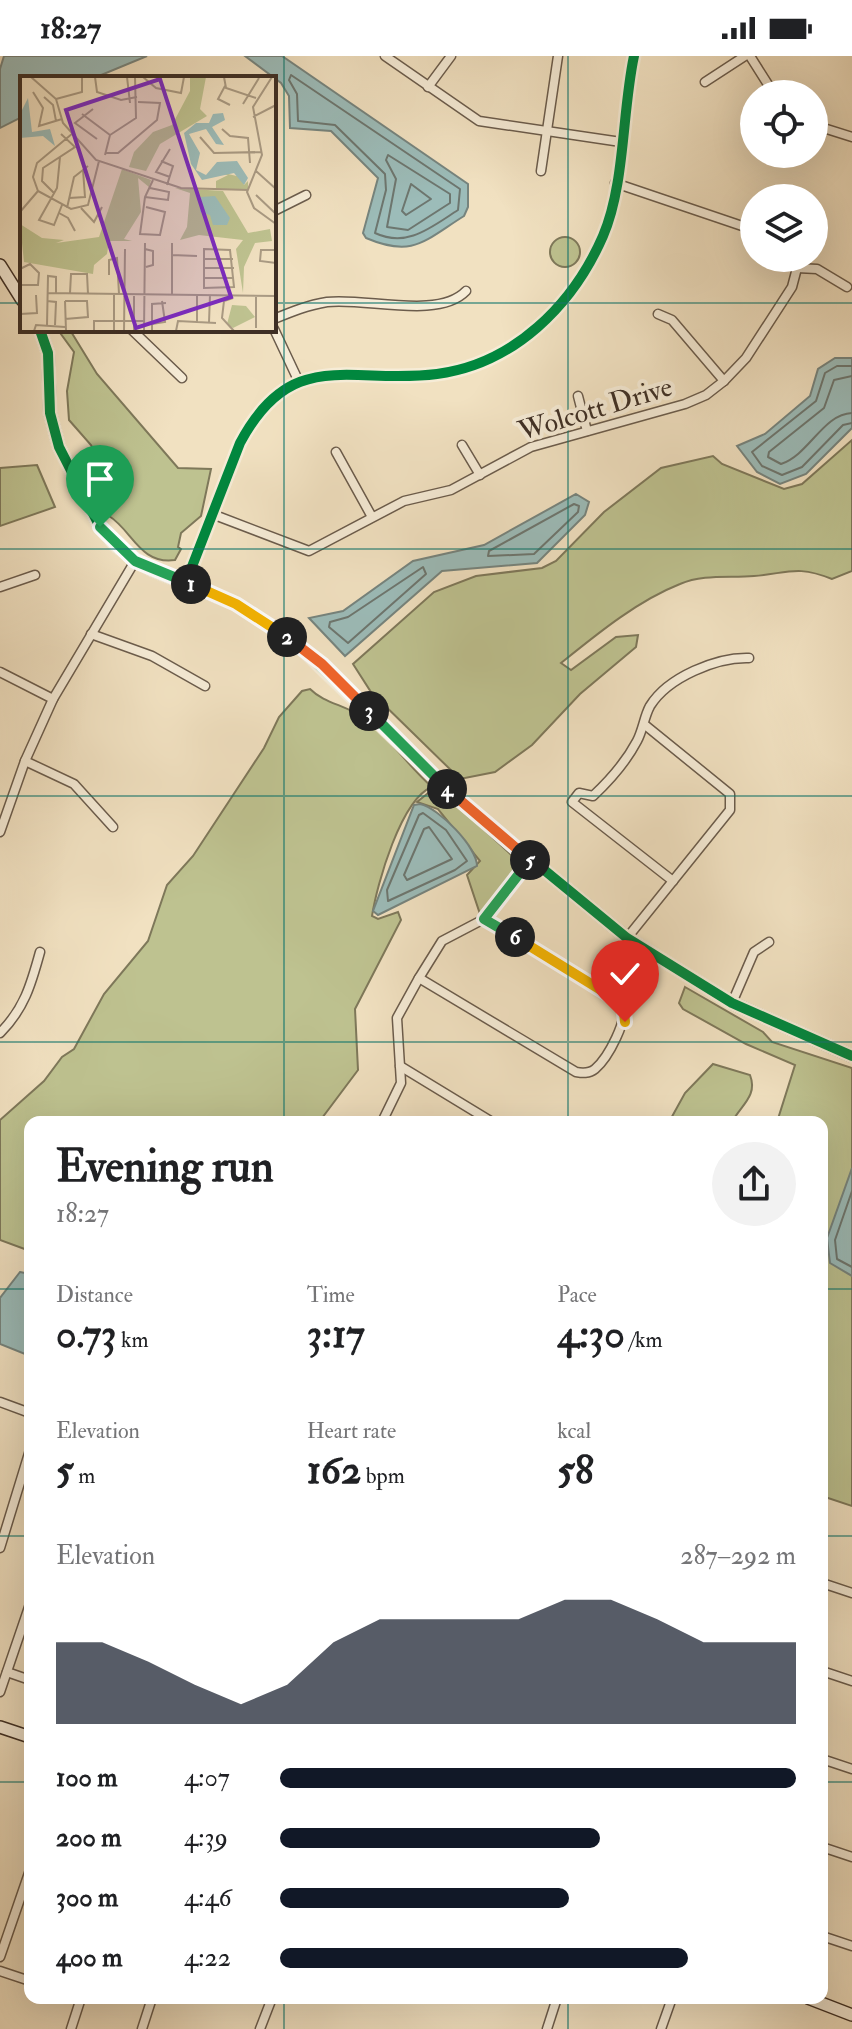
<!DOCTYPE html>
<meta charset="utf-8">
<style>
:root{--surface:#fff;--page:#f2f2f2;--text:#202124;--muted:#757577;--accent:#111827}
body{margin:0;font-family:"IM FELL Double Pica",serif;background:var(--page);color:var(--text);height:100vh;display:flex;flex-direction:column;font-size:30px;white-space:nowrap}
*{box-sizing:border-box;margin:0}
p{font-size:26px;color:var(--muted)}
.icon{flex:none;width:44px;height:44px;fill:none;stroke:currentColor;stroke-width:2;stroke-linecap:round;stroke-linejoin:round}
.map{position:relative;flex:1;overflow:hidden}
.panel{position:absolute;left:24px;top:1060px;width:804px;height:888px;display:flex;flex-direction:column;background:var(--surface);border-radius:16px;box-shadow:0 8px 32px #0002}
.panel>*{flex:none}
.fabs{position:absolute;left:740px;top:24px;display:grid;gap:16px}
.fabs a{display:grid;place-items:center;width:88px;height:88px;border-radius:50%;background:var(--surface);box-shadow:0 8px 32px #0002;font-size:40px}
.pin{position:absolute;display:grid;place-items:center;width:68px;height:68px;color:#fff;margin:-82px -34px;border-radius:50% 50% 50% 0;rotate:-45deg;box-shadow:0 0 8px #0007}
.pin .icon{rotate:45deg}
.km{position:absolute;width:40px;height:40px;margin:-20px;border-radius:50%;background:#222;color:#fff;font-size:22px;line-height:40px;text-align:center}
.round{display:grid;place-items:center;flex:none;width:84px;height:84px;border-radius:42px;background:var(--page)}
.overview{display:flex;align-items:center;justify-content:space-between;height:136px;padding:0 32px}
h1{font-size:44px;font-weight:800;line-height:60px}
.figures{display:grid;grid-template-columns:repeat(3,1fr);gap:12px;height:136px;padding:8px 32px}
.figures div{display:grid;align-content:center}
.figures b{font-size:40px;font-weight:800}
.figures small{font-size:22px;font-weight:400}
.figures p{font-size:22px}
.chart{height:224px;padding:16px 32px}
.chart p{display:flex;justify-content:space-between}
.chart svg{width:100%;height:144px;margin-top:8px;fill:var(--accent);opacity:.7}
ul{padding:0 32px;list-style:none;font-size:26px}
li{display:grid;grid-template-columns:128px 96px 1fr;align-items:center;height:60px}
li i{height:20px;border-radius:10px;background:var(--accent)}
.status{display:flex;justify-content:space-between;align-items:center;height:56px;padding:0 40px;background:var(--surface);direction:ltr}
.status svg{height:22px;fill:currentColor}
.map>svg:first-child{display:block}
</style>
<div class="status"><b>18:27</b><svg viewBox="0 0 49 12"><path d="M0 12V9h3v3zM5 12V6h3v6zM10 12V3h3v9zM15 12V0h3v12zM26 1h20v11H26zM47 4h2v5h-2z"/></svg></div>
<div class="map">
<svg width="852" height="1973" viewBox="0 0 852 1973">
<rect width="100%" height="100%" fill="#f1e1c1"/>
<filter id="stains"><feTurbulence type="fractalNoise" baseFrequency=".0025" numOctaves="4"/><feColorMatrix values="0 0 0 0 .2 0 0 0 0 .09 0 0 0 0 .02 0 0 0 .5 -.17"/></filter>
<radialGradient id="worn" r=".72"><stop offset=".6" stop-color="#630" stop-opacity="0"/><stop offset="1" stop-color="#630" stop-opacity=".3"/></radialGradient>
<g fill="#bec290" stroke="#7e785a" stroke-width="2">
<circle cx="565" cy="196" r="15"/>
<path d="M58 274H70L97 318 178 412 211 413 201 460 181 477 178 491 181 493 175 504C140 509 132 474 109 460L105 420 100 406 91 389 69 364 67 335 74 296Z"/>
<path d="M852 384V515L832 523C797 509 789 517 754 520 729 522 703 518 680 528 637 545 597 578 561 607L571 614 616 581 638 579 636 591 580 638 532 689 495 716 460 723 371 636 353 608 434 536 476 520 542 512 556 505 604 456 661 412 713 400 722 408 784 433 802 428Z"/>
<polygon points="37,409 55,451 0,470 0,412"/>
<path d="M310 633C325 648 347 649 365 663 390 682 408 710 432 731 401 743 377 828 372 860L378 863 398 856 401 864 355 953 358 1014 319 1066H30V1195L0 1184V1064L44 1025 62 1001 74 993 104 938 148 885 167 829 193 800 264 692 279 661 302 635Z"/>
<polygon points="437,730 519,806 518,814 480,858 467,819 480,805 438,753 417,746"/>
<polygon points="685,931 763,976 772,986 852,1012 852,1450 822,1440 822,1066 777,1066 795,1009 746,988 683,953 679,947"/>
<path d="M713 1008 750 1019C758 1040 741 1049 732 1066H669L685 1037Z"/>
</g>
<g fill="#9cbcb9" stroke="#76847e" stroke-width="2">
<polygon points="4,0 147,0 94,22 22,22 22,61 0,72 0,13"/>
<path d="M245 0H282L468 128V151L464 160C424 185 413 202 366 182L363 177 378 122 331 75 290 72 289 40 281 27Z"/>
<polygon points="835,302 852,302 852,372 806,418 780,428 757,416 737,390 765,378 810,340 818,313"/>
<polygon points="576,438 589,446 585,459 537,507 442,515 345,600 309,562 343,555 413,505 484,489"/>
<path d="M420 748C439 752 477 791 477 810L378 859 373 855 414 749Z"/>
<polygon points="852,1112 852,1220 830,1207 827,1182"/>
<polygon points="20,1216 30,1218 30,1300 0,1288 0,1242"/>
</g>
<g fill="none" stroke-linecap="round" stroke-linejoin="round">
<g stroke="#6d766f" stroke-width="2">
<path d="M291 19 460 133 458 154C430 172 407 192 375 177L386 134 385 118 335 69 298 65 297 38 289 24Z"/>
<polygon points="388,99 450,138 450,147 408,174 387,171 396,123 386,104"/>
<polygon points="411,128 431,143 406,159 402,155"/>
<polyline points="852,310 837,310 825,317 816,345 752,396 762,410 782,419 802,411 843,369 852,367"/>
<path d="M852 320 834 324 824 352 769 396 768 401 781 408C809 399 823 358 852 357"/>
<polygon points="574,448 579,450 578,456 534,498 488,500 489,495"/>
<polygon points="423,511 426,518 348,587 329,571 330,566 348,561"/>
<polygon points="423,757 446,774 467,805 455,814 388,845 387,834 419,759"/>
<polygon points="429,771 452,803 407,824 404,819 424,773"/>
<polyline points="852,1135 835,1184 837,1203 852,1211"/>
</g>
<g stroke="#6b5c4c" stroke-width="11">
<g id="street">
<polyline points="385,0 479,65 621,86"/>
<polyline points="750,0 774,38"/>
<polyline points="705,26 745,0"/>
<polyline points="428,31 451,0"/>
<polyline points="814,69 852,81"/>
<polyline points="541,115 558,0"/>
<polyline points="615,127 754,174"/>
<polyline points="274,155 306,139"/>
<polyline points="797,212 817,213 847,231"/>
<polyline points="658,258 672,264 724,325"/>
<path d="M274 263C291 256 308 249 327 246 365 241 438 264 466 235"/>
<polyline points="274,273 299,326"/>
<polyline points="132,274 182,322"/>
<polyline points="578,340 587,375"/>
<polyline points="462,389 480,419"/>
<polyline points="336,396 372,461"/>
<polyline points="212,458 309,495 404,445 451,434 531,391 685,348 706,339 724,325 746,302 792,231 797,212 795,202"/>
<path d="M186 526 240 387C292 289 351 329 437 318 514 308 573 249 603 180 625 129 622 56 634 0"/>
<polyline points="0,531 35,519"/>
<polyline points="91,578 152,600 205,630"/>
<polyline points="0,616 53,643"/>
<polyline points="25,705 74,728 113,771"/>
<polyline points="0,776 25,705 53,643 135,505"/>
<path d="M673 825 572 746 579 737 593 740C609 725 627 704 637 685 643 674 644 661 650 650 668 621 717 601 749 602"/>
<polyline points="627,882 730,754 730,738 645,669"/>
<path d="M419 922 576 1016C582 1017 589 1018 595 1013 608 1002 629 963 623 947L484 863"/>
<polyline points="732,947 754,896 769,886"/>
<path d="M0 977C24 953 31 929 40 896"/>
<polyline points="400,1010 492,1066"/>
<polyline points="382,1066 401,1027 397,962 419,922 442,885 484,863 531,804"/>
<polyline points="0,1346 30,1357"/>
<polyline points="0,1492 30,1394"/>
<polyline points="822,1527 852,1537"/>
<polyline points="822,1615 852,1625"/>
<polyline points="7,1616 30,1624"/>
<polyline points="0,1636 30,1548"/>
<polyline points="822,1703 852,1713"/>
<polyline points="822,1791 852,1801"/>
<polyline points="822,1880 852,1890"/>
<polyline points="0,1901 30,1814"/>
<polyline points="0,1915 30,1925"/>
<polyline points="71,1973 81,1942"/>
<polyline points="142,1973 152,1942"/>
<polyline points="260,1973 272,1942"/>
<polyline points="547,1973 557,1942"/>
<polyline points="661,1973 672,1942"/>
</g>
</g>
<g stroke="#3e2f25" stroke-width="14">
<g id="secondary">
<polyline points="0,209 22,244"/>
<polyline points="40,274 48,297 50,357 59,391 100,471 115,489 152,514 236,548 300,591 453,739 627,882 732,947 852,1000"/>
<polyline points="0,1671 30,1681"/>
<polyline points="808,1942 852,1959"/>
</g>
</g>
<use href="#street" stroke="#f6ecd7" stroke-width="8"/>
<use href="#secondary" stroke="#f6ecd7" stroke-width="11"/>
<g stroke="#f6ecd7" stroke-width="15">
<g id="cycleway">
<polyline points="40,274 48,297 50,357 59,391 100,471 115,489 152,514 236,548 300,591 453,739 627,882 732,947 852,1000"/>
<path d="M186 526 240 387C292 289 351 329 437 318 514 308 573 249 603 180 625 129 622 56 634 0"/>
</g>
</g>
<use href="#cycleway" stroke="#00873e" stroke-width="10"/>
</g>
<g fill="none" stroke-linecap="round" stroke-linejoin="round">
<g stroke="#fff" stroke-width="16">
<polyline id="split-1" points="100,471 135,505 191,528"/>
</g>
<g stroke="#fff" stroke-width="16">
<polyline id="split-2" points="191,528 236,548 287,581"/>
</g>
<g stroke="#fff" stroke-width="16">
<polyline id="split-3" points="287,581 322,608 369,655"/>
</g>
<g stroke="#fff" stroke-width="16">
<polyline id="split-4" points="369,655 447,733"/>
</g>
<g stroke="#fff" stroke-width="16">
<polyline id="split-5" points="447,733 530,804"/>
</g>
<g stroke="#fff" stroke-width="16">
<polyline id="split-6" points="515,881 484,863 530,804"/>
</g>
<g stroke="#fff" stroke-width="16">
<polyline id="split-7" points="515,881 609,939"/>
</g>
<g stroke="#fff" stroke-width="16">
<polyline id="split-8" points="609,939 623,947 625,966"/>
</g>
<use href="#split-1" stroke="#22a559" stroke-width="10"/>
<use href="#split-2" stroke="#f5b400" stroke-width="10"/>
<use href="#split-3" stroke="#f0652b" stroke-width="10"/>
<use href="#split-4" stroke="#22a559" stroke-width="10"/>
<use href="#split-5" stroke="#f0652b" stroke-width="10"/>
<use href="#split-6" stroke="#22a559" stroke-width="10"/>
<use href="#split-7" stroke="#f5b400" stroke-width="10"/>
<use href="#split-8" stroke="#f5b400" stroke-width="10"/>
</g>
<path fill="none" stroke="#0f766e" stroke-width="2" stroke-opacity="0.55" d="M284 0V1066M568 0V1066M0 247H22M274 247H852M0 493H852M0 740H852M0 986H852M0 1233H30M822 1233H852M0 1480H30M822 1480H852M0 1726H30M822 1726H852M284 1942V1973M568 1942V1973"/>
<g text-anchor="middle" stroke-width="8" stroke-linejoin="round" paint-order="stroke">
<g font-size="28" fill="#3e2f25" stroke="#f6ecd7">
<text transform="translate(595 352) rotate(-17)" y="10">Wolcott Drive</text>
</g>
</g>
<g transform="translate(20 20)">
<rect width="256" height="256" fill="#f1e1c1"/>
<path d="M170 1H186L180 33 187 40 140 68 126 95 109 91 114 76 133 56 152 49 170 15ZM210 92 217 93 208 98 221 101 224 109 228 105V113H196V105L208 99 196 98ZM102 93 131 104 129 111 118 102 121 136 104 163 112 165H89L87 178 74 189 73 198 4 186 0 148 22 162 44 164 36 167 79 161ZM155 112 203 115 228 157 250 153 252 165 235 167 224 191 223 217 216 173 223 164 179 159 160 164 167 151 170 117ZM212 229 226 230 235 241 213 252 207 248Z" fill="#bec290"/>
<path d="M8 22 12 56 30 53 35 70 23 60 0 62V38ZM203 37 205 44 192 51 204 69 196 68 186 53 169 58 180 77 176 94 186 99 197 86 217 85 228 102 224 109 214 97 182 104 171 88 164 57 176 47H189L193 38ZM195 120 210 142 207 149H193L190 139 180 136 181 121Z" fill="#9cbcb9"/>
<path fill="none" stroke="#a99a83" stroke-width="2" d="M11 1 36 23 43 47 76 84 161 112 228 114M75 1 77 16 101 24 117 21M107 1 110 27M123 1 136 12 161 17 164 1M204 1 206 12 236 22M252 1 233 31 242 79 227 116 234 132 256 148M205 10 198 23 210 29M13 16 23 32 19 50 42 43M24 21 33 29 36 45M36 23 62 16V1M223 28 239 2M73 33 55 47 77 63M62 38 90 59M233 41 256 29M202 53 210 60 228 62 230 87M53 57 17 87 13 101 18 115 51 133 68 129 79 85M180 61 194 77 242 76M86 77H98L137 44 140 27 118 26M85 79 90 59 116 42 115 1M40 81 37 112 19 144 34 149 42 129M141 85 153 90 147 109M236 95 256 113M150 101 136 96 150 73M34 117 22 105 23 92 55 71 41 58M236 119 256 138M125 121 148 124 149 116 130 112M49 122 65 121 63 94M126 131 145 136 140 159 120 158 125 121 133 104M47 132 54 101 68 90M61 132 74 146 82 131M0 136 18 115M39 137 48 142 55 155M125 173 133 175V189L126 191M184 173 210 174 214 211 184 212ZM256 174H241L240 185 256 187M152 179 177 180M184 183H213M184 192H214M0 193 10 188 19 197 18 209H0M89 199V184L97 182 99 218M184 202H214M27 217 256 220M50 217 51 198H67L68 218M152 219V167M236 219V252M213 222 204 225 202 242 214 255M27 225 36 226 35 249M45 225 46 255M0 238 17 237 16 219M45 243 68 241 67 225H45M177 246V219M189 246 190 219M132 248 145 246 142 225M27 249 28 200 36 201V217M14 255 16 249 45 251M74 255V245H124M94 255V218M104 255 105 173M114 255V219M124 255 125 167M132 255V228L146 227M156 255 158 245 196 247"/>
<path fill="#7b2cbf" fill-opacity="0.15" stroke="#7b2cbf" stroke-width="4" d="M140 3 211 221 116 252 46 34Z"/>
<rect width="256" height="256" fill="none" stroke="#3e2f25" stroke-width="4"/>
</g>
<rect width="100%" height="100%" filter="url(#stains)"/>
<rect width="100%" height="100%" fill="url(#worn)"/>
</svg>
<div class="fabs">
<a><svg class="icon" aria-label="locate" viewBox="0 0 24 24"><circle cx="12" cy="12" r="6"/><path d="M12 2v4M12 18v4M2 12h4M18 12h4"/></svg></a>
<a><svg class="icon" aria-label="layers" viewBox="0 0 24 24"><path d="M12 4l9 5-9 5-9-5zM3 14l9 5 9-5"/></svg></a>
</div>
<div class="pin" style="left:100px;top:471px;background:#1e9e55"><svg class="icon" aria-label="arrive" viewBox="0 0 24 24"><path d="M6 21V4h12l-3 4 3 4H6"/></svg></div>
<div class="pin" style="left:625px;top:966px;background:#d93025"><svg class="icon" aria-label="check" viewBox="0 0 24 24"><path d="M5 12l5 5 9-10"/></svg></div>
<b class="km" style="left:191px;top:528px">1</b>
<b class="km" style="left:287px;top:581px">2</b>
<b class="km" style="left:369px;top:655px">3</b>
<b class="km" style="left:447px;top:733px">4</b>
<b class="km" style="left:530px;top:804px">5</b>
<b class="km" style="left:515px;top:881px">6</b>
<section class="panel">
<div class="overview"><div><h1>Evening run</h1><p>18:27</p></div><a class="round"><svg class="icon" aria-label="share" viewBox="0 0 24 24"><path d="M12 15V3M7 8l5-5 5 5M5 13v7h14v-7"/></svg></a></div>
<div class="figures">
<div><p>Distance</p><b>0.73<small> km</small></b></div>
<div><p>Time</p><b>3:17</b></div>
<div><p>Pace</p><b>4:30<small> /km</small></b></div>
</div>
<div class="figures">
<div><p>Elevation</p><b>5<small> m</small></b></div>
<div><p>Heart rate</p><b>162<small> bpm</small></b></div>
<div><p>kcal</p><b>58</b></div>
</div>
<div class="chart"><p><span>Elevation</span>287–292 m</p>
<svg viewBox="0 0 160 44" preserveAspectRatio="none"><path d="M0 44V19L10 19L20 25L30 32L40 38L50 32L60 19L70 12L80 12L90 12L100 12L110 6L120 6L130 12L140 19L150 19L160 19V44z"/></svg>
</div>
<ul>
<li><b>100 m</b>4:07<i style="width:100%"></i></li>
<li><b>200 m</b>4:39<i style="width:62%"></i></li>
<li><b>300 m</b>4:46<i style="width:56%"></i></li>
<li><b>400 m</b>4:22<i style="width:79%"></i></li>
</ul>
</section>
</div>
